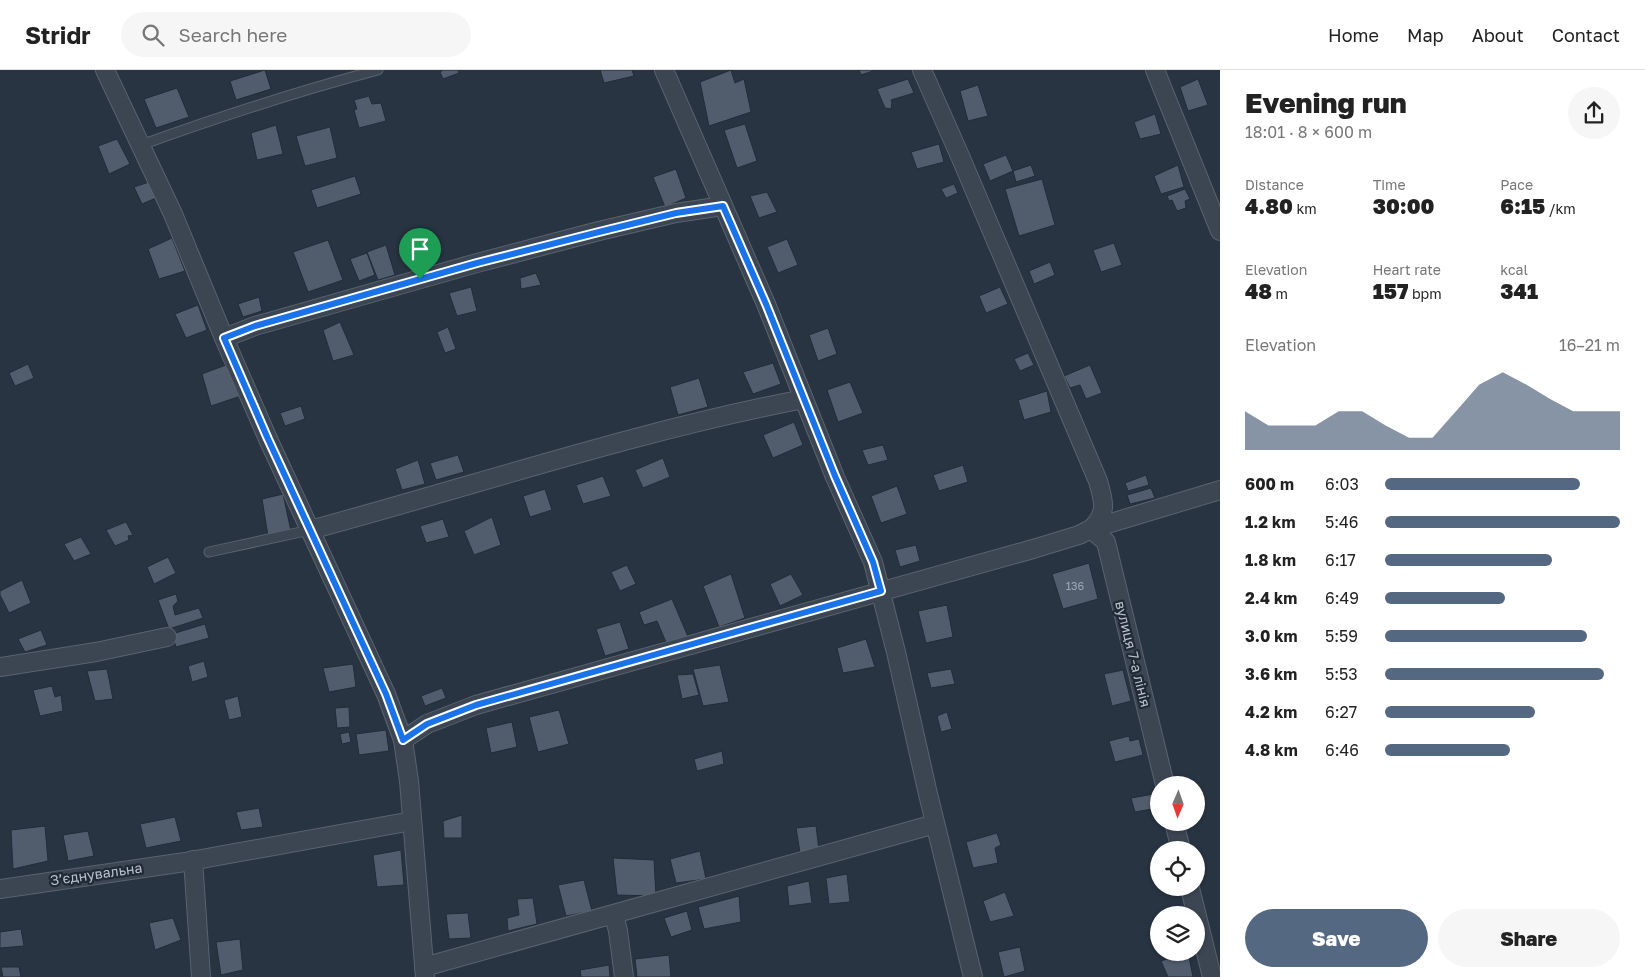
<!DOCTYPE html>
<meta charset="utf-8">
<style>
:root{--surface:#fff;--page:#f6f6f6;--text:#222;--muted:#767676;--line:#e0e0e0;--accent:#556881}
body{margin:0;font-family:"Golos Text",sans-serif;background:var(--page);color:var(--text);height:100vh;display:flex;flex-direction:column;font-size:19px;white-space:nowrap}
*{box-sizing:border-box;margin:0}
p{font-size:16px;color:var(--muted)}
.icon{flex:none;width:28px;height:28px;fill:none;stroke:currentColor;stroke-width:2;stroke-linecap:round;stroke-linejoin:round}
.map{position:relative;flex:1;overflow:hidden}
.panel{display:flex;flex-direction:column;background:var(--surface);width:425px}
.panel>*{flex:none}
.needle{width:32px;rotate:182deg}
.fabs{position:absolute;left:1150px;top:706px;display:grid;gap:10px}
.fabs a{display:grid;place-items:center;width:55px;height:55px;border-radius:50%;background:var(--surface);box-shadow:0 1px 4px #0004;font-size:25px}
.pin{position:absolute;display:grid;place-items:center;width:42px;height:42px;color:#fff;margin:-51px -21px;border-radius:50% 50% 50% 0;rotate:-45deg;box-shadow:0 0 5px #0007}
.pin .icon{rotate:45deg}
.round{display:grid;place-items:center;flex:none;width:52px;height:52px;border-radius:26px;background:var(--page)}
.headline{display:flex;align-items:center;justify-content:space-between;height:85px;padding:0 25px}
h1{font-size:28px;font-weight:800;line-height:38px}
.figures{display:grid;grid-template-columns:repeat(3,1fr);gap:8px;height:85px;padding:5px 25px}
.figures div{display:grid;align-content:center}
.figures b{font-size:21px;font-weight:800}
.figures small{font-size:14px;font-weight:400}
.figures p{font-size:14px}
.chart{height:140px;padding:10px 25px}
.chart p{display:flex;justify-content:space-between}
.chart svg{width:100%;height:90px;margin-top:5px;fill:var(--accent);opacity:.7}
.cta{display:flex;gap:10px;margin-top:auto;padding:10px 25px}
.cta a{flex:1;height:58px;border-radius:30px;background:var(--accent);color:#fff;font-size:20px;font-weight:800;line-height:58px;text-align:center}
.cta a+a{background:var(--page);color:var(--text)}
ul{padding:0 25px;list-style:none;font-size:16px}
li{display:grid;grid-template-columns:80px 60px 1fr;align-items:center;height:38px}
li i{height:12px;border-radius:6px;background:var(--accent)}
header{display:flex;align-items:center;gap:30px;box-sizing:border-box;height:70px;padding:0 25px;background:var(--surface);border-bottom:1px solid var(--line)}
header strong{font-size:24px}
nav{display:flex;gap:28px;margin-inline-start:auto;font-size:18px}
.search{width:350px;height:45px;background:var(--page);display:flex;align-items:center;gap:12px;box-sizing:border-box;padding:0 18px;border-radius:28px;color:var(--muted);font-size:19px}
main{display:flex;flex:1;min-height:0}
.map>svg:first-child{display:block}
</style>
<header>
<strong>Stridr</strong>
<div class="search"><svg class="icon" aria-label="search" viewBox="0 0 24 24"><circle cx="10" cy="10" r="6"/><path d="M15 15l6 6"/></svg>Search here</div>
<nav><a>Home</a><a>Map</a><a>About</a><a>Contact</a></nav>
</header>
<main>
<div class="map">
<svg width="1220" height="907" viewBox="0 0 1220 907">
<rect width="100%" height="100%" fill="#283442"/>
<g fill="#515d6d" stroke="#222c39">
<polygon points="265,0 271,19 236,30 230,11"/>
<polygon points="443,0 458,0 459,3 443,9 440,2"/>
<polygon points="600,0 632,0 634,6 604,13"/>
<polygon points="731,0 735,13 744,9 751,42 709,56 700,12"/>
<polygon points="859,0 876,0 861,5"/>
<polygon points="908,9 914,23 891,30 892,33 891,39 885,38 877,19"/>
<polygon points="1198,9 1208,35 1188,41 1180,17"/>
<polygon points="978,15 988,46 968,51 960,21"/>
<polygon points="177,18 189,47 156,58 144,29"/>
<polygon points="369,26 372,34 381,33 386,51 359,58 354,40 357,39 354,30"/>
<polygon points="1155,44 1161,64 1140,69 1134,52"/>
<polygon points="745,54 757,91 737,98 724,60"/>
<polygon points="276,55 283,84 257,90 251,63"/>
<polygon points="330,57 337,88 305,96 296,66"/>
<polygon points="117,69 130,94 109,104 98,76"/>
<polygon points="939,74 944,92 917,99 911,82"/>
<polygon points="1006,85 1013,101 990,111 983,94"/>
<polygon points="1031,95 1035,106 1016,112 1013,101"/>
<polygon points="1178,95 1184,117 1161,124 1154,106"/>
<polygon points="676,99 686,128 665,137 653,107"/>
<polygon points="355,106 361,124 317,138 311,120"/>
<polygon points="1042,109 1055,155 1019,166 1005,119"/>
<polygon points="149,112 156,128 142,134 134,117"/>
<polygon points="954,114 958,123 946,128 941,119"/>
<polygon points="1185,119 1190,129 1185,131 1186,138 1177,141 1172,130 1169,131 1167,126"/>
<polygon points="767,122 777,142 759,148 750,126"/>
<polygon points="172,168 185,201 159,209 148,179"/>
<polygon points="787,169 798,195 778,203 767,177"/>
<polygon points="328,170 343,210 308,222 293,182"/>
<polygon points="1114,173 1122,195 1101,202 1093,180"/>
<polygon points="386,175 395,205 378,210 367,182"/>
<polygon points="367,183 375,205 359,211 350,189"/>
<polygon points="1050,192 1055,205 1034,214 1029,201"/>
<polygon points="536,203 541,215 521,219 520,208"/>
<polygon points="471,217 477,241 457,246 449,223"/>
<polygon points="1000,217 1008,234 986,243 979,226"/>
<polygon points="259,227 262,241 243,247 238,234"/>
<polygon points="198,235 207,260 186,268 175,244"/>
<polygon points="340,252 354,285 333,291 323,260"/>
<polygon points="448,257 456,279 445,283 437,262"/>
<polygon points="828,258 837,284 818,291 809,265"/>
<polygon points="1028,283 1034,295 1020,301 1014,289"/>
<polygon points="231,293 241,326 211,336 202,304"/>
<polygon points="773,293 781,314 753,324 743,302"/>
<polygon points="28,294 34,308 15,316 9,303"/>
<polygon points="1090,295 1102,323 1086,329 1080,315 1070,318 1064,306"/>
<polygon points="699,308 708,337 678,345 670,317"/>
<polygon points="850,312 863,343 838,352 827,320"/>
<polygon points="1047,321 1051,342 1024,350 1018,330"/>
<polygon points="301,336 305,349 285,356 280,343"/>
<polygon points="794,352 803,375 773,388 763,365"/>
<polygon points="883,375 888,390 868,395 862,380"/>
<polygon points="458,385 464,402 436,410 430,393"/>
<polygon points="663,388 670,407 643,418 635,400"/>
<polygon points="418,390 425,414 402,420 395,399"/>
<polygon points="963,395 968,412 939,421 933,405"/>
<polygon points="1146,405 1149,415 1128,421 1125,413"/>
<polygon points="603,406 611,426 583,434 576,415"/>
<polygon points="897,416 907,444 881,453 871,426"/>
<polygon points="1151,418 1155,428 1130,434 1127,425"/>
<polygon points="545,419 552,440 530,447 523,426"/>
<polygon points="283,424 291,461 268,466 262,429"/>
<polygon points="492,447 501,475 474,485 464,461"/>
<polygon points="443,449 449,467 426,473 420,456"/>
<polygon points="126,452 133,465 128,466 129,470 115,476 106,460"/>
<polygon points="81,467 91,484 74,491 64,474"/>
<polygon points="916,475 920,491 900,497 895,480"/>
<polygon points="168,487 176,503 154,514 147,497"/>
<polygon points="1089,493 1098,529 1063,539 1052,504"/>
<polygon points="627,495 636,514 620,521 611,502"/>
<polygon points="731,504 745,548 719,557 703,516"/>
<polygon points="791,504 803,525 780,536 770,514"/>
<polygon points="22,510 31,533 9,543 0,525 0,521"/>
<polygon points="176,524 178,531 173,536 175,545 199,538 203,548 169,559 158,530"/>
<polygon points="672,529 689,569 668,577 657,551 644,555 639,542"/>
<polygon points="947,535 953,567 926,573 918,541"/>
<polygon points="620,552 629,579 605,586 596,559"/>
<polygon points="205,554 209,568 176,577 172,564"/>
<polygon points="41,560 47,575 25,582 18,569"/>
<polygon points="866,569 875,597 843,603 837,578"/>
<polygon points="204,591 208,607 192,612 188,596"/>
<polygon points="353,594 356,617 329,622 323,598"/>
<polygon points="720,595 729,632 703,636 693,599"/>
<polygon points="107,599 113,629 95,631 87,601"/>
<polygon points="951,599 955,614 931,618 927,603"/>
<polygon points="1123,600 1131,631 1112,636 1104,604"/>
<polygon points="693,604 699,625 682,629 677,605"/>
<polygon points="52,616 55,627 61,625 63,641 40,646 33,620"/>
<polygon points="442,618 446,628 425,636 421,626"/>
<polygon points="238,626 242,647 229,650 224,630"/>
<polygon points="349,637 350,657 337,658 335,638"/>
<polygon points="559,640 569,674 538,682 529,647"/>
<polygon points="947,642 952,659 941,662 937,646"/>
<polygon points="512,652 517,677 491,683 486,658"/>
<polygon points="386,660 389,681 359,685 356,664"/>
<polygon points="349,662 351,672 342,674 340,664"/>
<polygon points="1129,666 1130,671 1139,669 1143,685 1115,692 1109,671"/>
<polygon points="722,681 724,694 697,701 694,689"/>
<polygon points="1154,724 1158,738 1135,742 1131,728"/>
<polygon points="259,738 263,757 241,760 236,742"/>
<polygon points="462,745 462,768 444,768 443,751"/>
<polygon points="175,747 181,771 146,778 140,754"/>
<polygon points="45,756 48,791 13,799 11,760"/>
<polygon points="816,756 819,780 800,783 796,758"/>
<polygon points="88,761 94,786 68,791 63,765"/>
<polygon points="997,763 1001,775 995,778 998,793 973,798 966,772"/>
<polygon points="401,780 404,815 377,817 373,785"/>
<polygon points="700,781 706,809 676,813 670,789"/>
<polygon points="613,788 654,790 656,826 617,825"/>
<polygon points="847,804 850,832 829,834 826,808"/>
<polygon points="584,810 592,841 566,846 558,815"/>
<polygon points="809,811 812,833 789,836 787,816"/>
<polygon points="1005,822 1014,846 990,852 983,831"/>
<polygon points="739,826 741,852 704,859 698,837"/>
<polygon points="533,828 537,854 508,861 507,848 519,845 517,829"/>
<polygon points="687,841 692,860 671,867 664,848"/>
<polygon points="468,843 471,868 449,869 446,844"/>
<polygon points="173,848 181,870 155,880 149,853"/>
<polygon points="21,859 24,876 0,878 0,862"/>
<polygon points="240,869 243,900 221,905 216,872"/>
<polygon points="1020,877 1025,901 1004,907 998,882"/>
<polygon points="1188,882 1193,907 1168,907 1161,891"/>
<polygon points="669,885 671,907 637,907 635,889"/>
<polygon points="609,895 610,907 581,907 580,900"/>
<polygon points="1,897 19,897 21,907 3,907"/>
</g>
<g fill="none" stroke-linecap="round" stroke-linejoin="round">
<g stroke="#5a636f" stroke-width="11">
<g id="lane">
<path d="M141 75C219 47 298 21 378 0"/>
<polyline points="209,482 310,460"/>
</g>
</g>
<g stroke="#5a636f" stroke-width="20">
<g id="street">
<polyline points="105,0 173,144 224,268 268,369 386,624 403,670 409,711 425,907"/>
<polyline points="664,0 766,234 835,407 873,492 896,582 928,724 973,907"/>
<path d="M922 0 960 86 1098 411C1104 432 1108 443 1091 459"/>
<polyline points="1155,0 1220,161"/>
<polyline points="224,268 255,256 477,193 599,161 676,143 723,136"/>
<polyline points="1091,459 1106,472 1165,715"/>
<path d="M310 460C474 416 636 361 804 329"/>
<polyline points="0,597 96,582 167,567"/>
<polyline points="403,670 427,654 476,635 1033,479 1079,465 1091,459 1220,420"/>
<polyline points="1174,752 1181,780"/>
<polyline points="193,790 201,907"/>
<polyline points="1190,818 1212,907"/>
<polyline points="0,819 185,792 412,751"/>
<polyline points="614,845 618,861 624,907"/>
<polyline points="424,897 935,754"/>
</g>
</g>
<use href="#lane" stroke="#3c4552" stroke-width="9"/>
<use href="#street" stroke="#3c4552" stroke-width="18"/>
</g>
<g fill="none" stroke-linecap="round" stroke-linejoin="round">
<g stroke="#fff" stroke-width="10">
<polygon id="route" points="723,136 766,234 835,406 873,492 881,521 476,635 427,654 403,670 386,624 268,369 224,268 255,256 477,193 599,162 676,143"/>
</g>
<use href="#route" stroke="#1a73e8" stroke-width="6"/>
</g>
<g text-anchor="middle" stroke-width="4.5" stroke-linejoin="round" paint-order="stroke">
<g font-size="11" fill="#9fa8b4">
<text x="1075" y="520">136</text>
</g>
<g font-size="14" fill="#b9c1cc" stroke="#202a37">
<text transform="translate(1133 584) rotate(76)" y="5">вулиця 7-а лінія</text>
<text transform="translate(96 804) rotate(-8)" y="5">Зʼєднувальна</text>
</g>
</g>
</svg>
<div class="fabs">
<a><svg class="needle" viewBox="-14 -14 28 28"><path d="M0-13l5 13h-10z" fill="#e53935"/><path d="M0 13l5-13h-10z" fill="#767676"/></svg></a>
<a><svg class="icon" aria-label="locate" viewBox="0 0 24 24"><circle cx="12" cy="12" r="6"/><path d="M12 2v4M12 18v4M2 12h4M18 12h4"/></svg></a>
<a><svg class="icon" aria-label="layers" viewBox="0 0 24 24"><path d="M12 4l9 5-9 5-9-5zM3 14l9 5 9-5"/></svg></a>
</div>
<div class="pin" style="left:420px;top:209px;background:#1e9e55"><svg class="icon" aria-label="arrive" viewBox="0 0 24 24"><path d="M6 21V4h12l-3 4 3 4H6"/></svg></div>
</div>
<section class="panel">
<div class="headline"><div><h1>Evening run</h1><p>18:01 · 8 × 600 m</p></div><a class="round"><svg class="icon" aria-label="share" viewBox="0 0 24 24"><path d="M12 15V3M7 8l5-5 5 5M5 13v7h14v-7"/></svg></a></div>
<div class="figures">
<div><p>Distance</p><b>4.80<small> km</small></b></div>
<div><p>Time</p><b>30:00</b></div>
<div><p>Pace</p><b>6:15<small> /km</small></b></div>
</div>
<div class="figures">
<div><p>Elevation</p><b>48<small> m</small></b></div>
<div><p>Heart rate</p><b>157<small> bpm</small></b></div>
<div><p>kcal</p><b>341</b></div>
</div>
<div class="chart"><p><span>Elevation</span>16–21 m</p>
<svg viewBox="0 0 160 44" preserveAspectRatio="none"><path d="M0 44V25L10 32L20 32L30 32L40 25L50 25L60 32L70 38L80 38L90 25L100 12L110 6L120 12L130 19L140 25L150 25L160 25V44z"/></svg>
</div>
<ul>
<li><b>600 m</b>6:03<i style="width:83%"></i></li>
<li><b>1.2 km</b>5:46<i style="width:100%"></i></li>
<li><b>1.8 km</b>6:17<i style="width:71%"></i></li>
<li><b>2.4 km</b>6:49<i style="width:51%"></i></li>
<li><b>3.0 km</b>5:59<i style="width:86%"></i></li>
<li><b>3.6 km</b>5:53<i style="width:93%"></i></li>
<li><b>4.2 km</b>6:27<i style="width:64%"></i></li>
<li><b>4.8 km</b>6:46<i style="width:53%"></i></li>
</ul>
<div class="cta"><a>Save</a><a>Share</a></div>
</section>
</main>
